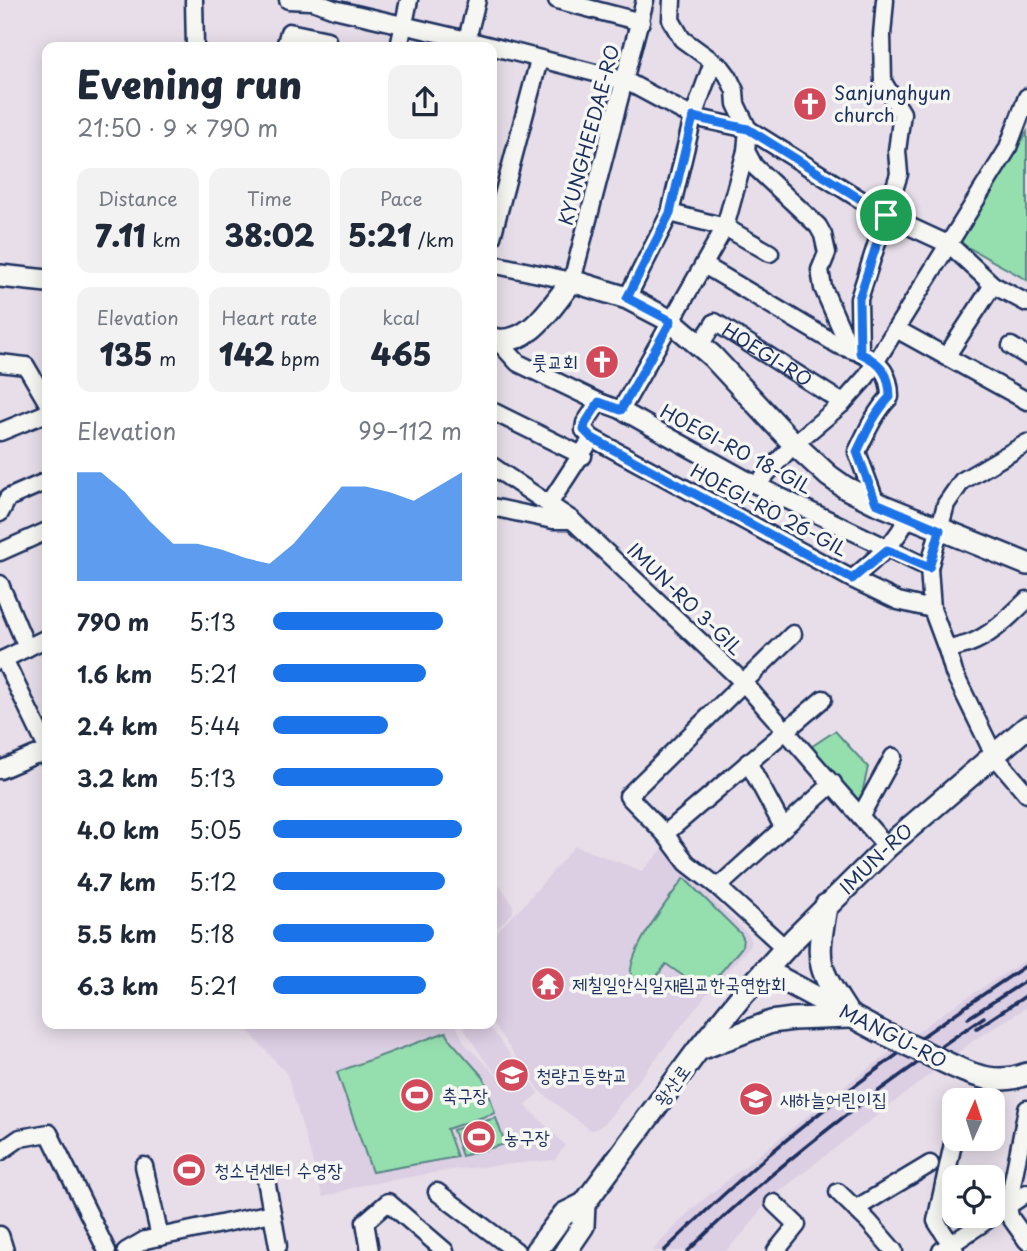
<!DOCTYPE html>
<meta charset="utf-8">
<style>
:root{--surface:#fff;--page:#f2f2f3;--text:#1f2937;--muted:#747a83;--accent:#1a73e8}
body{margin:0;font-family:"Playpen Sans","Poor Story",sans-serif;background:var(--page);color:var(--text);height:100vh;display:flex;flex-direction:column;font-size:26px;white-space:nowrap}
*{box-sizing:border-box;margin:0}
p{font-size:23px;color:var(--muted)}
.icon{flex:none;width:38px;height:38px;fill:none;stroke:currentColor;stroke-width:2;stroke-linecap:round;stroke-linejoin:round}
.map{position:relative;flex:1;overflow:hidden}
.panel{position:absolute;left:42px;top:42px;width:455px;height:987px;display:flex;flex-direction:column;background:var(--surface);border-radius:14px;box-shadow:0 4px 18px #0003}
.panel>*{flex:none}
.needle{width:46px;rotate:3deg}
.fabs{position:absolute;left:942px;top:1088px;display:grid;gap:14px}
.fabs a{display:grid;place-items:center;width:63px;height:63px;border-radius:14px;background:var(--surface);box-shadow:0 4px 18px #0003;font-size:35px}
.pin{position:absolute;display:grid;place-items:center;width:60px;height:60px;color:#fff;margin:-30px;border:4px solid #fff;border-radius:50%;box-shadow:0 2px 7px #0007}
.round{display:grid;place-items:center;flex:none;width:74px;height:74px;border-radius:14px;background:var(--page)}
.summary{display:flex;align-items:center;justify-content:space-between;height:119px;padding:0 35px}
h1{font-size:38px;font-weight:800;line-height:52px}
.metrics{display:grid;grid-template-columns:repeat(3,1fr);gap:10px;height:119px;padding:7px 35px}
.metrics div{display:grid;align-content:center;border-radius:14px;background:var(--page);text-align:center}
.metrics b{font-size:30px;font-weight:800}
.metrics small{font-size:19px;font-weight:400}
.metrics p{font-size:19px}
.chart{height:196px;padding:14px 35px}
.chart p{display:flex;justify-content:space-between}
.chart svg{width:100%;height:126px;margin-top:7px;fill:var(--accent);opacity:.7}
ul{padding:0 35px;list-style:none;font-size:23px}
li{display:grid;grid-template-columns:112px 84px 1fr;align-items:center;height:52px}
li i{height:18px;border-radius:9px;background:var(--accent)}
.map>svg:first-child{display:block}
</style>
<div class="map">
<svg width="1027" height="1251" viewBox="0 0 1027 1251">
<rect width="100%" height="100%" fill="#e7dee9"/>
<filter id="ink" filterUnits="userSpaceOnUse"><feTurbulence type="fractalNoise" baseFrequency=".0143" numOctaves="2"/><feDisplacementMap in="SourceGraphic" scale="14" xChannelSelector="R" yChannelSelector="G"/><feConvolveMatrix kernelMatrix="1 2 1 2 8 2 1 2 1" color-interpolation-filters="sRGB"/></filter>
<g filter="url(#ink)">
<g fill="#dccee3">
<polygon points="575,846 642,871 662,850 749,935 751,941 749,947 706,995 605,1123 594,1130 589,1129 542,1093 492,1023 492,936 522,907"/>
<polygon points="492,874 513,905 513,913 492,932"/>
<polygon points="1027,959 1027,1007 974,1040 767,1201 747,1229 726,1251 652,1251 692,1209 846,1085 946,1011"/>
<polygon points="242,1024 455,1024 465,1044 507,1086 483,1058 461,1024 488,1024 538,1093 526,1106 565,1145 555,1160 457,1169 358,1186 323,1197 287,1074"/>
</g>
<g fill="#95deae" stroke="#588686" stroke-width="2">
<polygon points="1027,132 1027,280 960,243"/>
<polygon points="835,731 868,767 858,812 805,751"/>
<path d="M684 878 741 934 743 938 742 947 705 991 666 964 648 988C597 986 674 893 684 878Z"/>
<polygon points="446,1032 451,1041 484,1078 495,1113 447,1129 457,1157 372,1172 337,1072"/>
<polygon points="496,1118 505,1144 462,1156 453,1130"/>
</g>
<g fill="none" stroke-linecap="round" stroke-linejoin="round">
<g stroke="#1b2f5e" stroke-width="21">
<g id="minor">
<polyline points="194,0 195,47"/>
<polyline points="288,0 310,1"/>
<polyline points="310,0 334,9 467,40 626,81 693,117 748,129 885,215 950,245 993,285 1027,303"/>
<polyline points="557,0 641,22"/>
<polyline points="285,47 289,32 327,40 325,47"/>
<polyline points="399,47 409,0"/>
<polyline points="465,47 477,0"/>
<polyline points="746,151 754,166 818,226 823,235 827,253 820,270 823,288 846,340 860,353"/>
<polyline points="670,213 725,227 770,253"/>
<polyline points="492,237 539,60"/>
<polyline points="492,264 572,281 645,0"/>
<polyline points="704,265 838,345 855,351"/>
<polyline points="627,298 670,213 693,117 713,62"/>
<polyline points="898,330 1027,401"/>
<polyline points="497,340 518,363 599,402 621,410 756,485 929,568"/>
<path id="s1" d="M700 345 715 322 843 403"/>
<polyline points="1011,346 1027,356"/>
<polyline points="946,357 993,285"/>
<polyline points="0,363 26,366 47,402"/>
<polyline points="621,410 725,227 746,151 748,129 736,104 735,91 728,76 722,68 682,39 671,20 672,0"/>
<polyline points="492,411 583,456"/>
<polyline points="0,432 47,413"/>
<polyline points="592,438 852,579 898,601 932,609 929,568 946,504 962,481 1027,443"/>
<polyline points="492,466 572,520 743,682 887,847"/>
<polyline points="756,485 794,444 843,403 866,377 1007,150 1027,97"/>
<path d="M876 503 857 452C866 433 875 412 890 397 890 374 881 363 860 353L859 299 899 174 897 151 902 113 883 82 882 35 885 0"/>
<polyline points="549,504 592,438 584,430 585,423 599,402"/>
<polyline points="492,507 553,520 572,520"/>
<polyline points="0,513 8,498 47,481"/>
<polyline points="0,552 47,531"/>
<path d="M852 579C874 560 897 543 908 516"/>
<polyline points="0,584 27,648"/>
<path d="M932 609 948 652C955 646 960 647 968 644 991 636 1010 616 1027 600"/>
<polyline points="948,652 954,673 994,755 1027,794"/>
<polyline points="4,659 47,748"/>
<polyline points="0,661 47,638"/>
<polyline points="748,762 783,827"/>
<polyline points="0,770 35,755 47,754"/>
<polyline points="861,815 893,757"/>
<polyline points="665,834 823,699"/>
<polyline points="718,887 833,783"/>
<polyline points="785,948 718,887 687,863 665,834 628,796 793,634"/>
<polyline points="954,1139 936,1221 955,1251"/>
<polyline points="0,1152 20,1138 49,1133 107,1251"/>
<polyline points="144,1166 160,1237"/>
<polyline points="265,1174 278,1246"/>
<polyline points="437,1192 516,1251"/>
<polyline points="838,1192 869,1222 894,1251"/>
<polyline points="1027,1193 1008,1206 1010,1217 1027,1241"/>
<polyline points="774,1203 797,1225 776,1251"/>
<polyline points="855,1209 930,1164"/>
<polyline points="0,1235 5,1251"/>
<polyline points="126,1251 145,1240 272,1213"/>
<polyline points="370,1251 365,1222 388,1202 445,1251"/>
<polyline points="941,1251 1008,1206 1027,1109"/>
</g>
</g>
<g stroke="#1b2f5e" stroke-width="26">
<g id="major">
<polyline points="0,276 47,281"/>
<path d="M492 339C529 348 552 305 572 281L627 298 671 321 712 356 794 444 829 476 846 488 876 503 1027 564"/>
<path d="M826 905C824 924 817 946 822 966 826 983 840 1000 848 1014"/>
<polyline points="765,970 879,1031"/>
<polyline points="700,1049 771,1022 793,1019 850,1017"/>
<path d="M953 1066C978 1078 1000 1084 1027 1074"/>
<path id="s2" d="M536 1251 564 1214 584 1204 698 1050 740 998 794 939 887 847 1027 727"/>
<polyline points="566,1251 583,1226 584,1204"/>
</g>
</g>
<use href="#minor" stroke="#f6f6f2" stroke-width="16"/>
<use href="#major" stroke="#f6f6f2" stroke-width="21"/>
<g stroke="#1b2f5e" stroke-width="3.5">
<polyline points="968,1018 1027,980"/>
<polyline points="977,1028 1027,995"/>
<path d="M664 1251C697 1219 731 1187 766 1157 848 1087 937 1025 1027 965"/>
<path d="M688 1251C778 1162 879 1088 984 1017"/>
</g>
<g stroke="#1b2f5e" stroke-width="26" stroke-linecap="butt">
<polyline id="major-bridge" points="879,1031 953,1066"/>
</g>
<use href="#major-bridge" stroke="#f6f6f2" stroke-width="21"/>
</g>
</g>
<g fill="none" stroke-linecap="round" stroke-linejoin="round" filter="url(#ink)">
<g stroke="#fff" stroke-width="14">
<path id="route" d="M693 117 748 129 886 215 859 299 860 353C881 363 890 374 890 397 875 412 866 433 857 452L876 503 940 530 929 568 887 550 852 579 592 438 584 430 585 424 599 402 621 410 671 321 627 298 670 213Z"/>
</g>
<use href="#route" stroke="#1a73e8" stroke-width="9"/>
</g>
<defs>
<g id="church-disc" transform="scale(1.75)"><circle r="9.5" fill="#d1495b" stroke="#f6f6f2"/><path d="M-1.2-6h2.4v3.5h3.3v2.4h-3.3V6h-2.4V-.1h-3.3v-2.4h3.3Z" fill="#fff"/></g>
<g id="temple-disc" transform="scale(1.75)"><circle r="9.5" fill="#d1495b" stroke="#f6f6f2"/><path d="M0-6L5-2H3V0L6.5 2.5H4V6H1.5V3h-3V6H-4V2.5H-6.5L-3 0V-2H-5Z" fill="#fff"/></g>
<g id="school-disc" transform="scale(1.75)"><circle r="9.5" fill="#d1495b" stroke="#f6f6f2"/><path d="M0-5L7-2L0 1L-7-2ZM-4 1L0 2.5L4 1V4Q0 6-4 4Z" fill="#fff"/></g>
<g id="stadium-disc" transform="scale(1.75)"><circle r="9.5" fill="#d1495b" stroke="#f6f6f2"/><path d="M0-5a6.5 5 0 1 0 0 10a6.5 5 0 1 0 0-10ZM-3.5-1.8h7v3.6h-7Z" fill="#fff"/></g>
</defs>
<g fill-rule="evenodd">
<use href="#church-disc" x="810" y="104"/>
<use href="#church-disc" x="602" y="362"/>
<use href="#temple-disc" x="548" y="984"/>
<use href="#school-disc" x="512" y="1075"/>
<use href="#stadium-disc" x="417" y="1095"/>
<use href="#school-disc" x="756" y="1099"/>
<use href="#stadium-disc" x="479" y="1137"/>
<use href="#stadium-disc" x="189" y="1170"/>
</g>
<g text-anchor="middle" stroke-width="7" stroke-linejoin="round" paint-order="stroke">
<g font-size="19" fill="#1b2f5e" stroke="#f6f6f2" text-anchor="start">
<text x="834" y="100">Sanjunghyun<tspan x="834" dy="22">church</tspan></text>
<text x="578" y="369" text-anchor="end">룻교회</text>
<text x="572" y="991">제칠일안식일재림교한국연합회</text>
<text x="536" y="1082">청량고등학교</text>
<text x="442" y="1102">축구장</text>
<text x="780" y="1106">새하늘어린이집</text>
<text x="504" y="1144">농구장</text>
<text x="214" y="1177">청소년센터 수영장</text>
</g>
<g font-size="19" fill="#1b2f5e" stroke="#f6f6f2">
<text transform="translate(589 135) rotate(-75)" y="7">KYUNGHEEDAE-RO</text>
<text dy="7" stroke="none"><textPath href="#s1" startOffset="89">HOEGI-RO</textPath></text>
<text transform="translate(736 449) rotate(28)" y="7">HOEGI-RO 18-GIL</text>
<text transform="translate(769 510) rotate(28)" y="7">HOEGI-RO 26-GIL</text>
<text transform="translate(685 599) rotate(44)" y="7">IMUN-RO 3-GIL</text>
<text dy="7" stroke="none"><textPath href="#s2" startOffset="522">IMUN-RO</textPath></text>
<text transform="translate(893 1036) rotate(27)" y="7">MANGU-RO</text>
<text transform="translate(672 1085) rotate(-54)" y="7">왕산로</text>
</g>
</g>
</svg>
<div class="fabs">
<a><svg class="needle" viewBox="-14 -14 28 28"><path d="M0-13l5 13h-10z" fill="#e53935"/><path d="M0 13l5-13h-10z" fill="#747a83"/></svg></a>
<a><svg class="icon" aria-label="locate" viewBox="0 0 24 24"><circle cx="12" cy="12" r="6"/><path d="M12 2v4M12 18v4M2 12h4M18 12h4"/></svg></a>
</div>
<div class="pin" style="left:886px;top:215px;background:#1e9e55"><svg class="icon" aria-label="arrive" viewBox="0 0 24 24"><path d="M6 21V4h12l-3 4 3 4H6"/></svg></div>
<section class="panel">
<div class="summary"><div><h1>Evening run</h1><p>21:50 · 9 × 790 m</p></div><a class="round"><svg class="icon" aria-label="share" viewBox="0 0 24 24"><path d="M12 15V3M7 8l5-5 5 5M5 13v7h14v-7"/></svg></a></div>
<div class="metrics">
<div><p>Distance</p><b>7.11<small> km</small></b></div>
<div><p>Time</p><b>38:02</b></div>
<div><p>Pace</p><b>5:21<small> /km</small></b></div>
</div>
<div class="metrics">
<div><p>Elevation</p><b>135<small> m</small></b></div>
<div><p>Heart rate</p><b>142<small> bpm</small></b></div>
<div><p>kcal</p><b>465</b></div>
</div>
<div class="chart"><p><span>Elevation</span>99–112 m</p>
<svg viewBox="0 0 160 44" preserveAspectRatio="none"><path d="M0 44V6L10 6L20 13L30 23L40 31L50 31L60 33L70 36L80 38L90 31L100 21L110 11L120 11L130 13L140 16L150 11L160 6V44z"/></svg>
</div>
<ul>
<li><b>790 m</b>5:13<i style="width:90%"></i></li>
<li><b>1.6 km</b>5:21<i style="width:81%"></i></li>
<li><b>2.4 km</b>5:44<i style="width:61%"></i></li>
<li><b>3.2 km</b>5:13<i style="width:90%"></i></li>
<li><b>4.0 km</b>5:05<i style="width:100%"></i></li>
<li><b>4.7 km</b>5:12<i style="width:91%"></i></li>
<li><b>5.5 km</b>5:18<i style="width:85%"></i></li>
<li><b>6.3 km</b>5:21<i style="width:81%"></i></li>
</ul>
</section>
</div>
